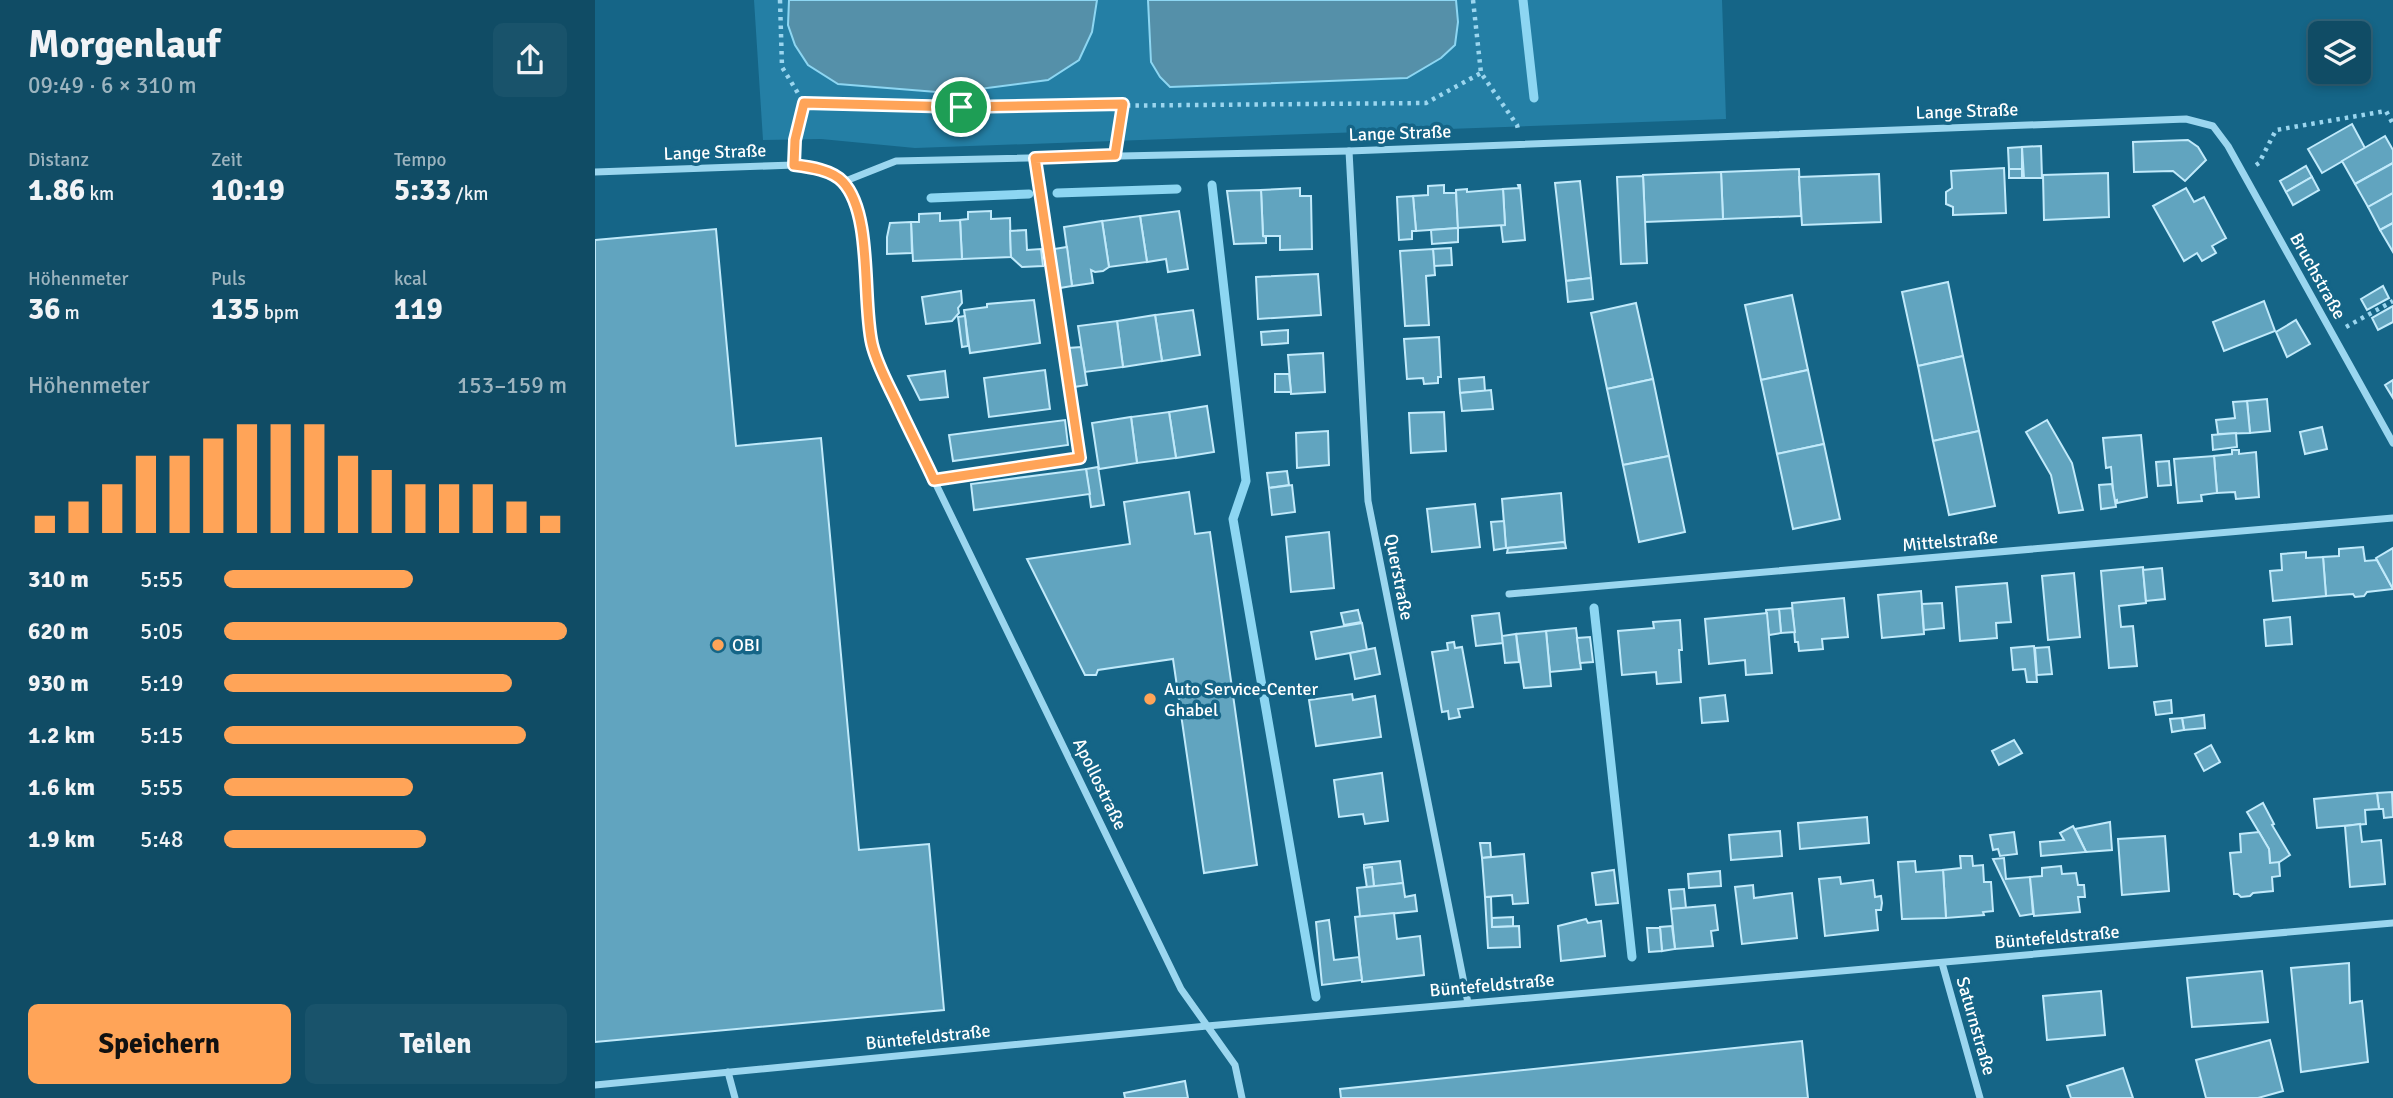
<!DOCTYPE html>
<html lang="de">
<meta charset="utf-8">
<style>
:root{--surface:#104c65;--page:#19536b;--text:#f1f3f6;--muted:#9cb4bf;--line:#306379;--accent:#ffa458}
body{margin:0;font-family:Signika,sans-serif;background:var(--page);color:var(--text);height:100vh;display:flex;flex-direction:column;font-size:26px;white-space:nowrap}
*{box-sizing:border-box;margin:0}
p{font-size:23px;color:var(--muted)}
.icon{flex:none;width:38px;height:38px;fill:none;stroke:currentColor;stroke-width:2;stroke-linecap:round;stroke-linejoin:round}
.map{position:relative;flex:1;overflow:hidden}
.sheet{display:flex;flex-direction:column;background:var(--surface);width:595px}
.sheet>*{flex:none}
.buttons{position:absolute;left:1713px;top:21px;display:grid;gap:14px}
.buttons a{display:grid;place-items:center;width:63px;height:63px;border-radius:10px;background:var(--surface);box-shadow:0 4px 10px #0003,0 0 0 2px var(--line);font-size:35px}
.pin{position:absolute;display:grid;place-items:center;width:60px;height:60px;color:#fff;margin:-30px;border:4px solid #fff;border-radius:50%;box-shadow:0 2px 7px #0007}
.round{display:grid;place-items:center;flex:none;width:74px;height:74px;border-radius:10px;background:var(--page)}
.head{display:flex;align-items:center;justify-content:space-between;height:119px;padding:0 28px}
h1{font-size:38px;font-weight:700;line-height:52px}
.figures{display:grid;grid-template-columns:repeat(3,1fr);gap:10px;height:119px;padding:7px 28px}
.figures div{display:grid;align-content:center}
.figures b{font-size:30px;font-weight:700}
.figures small{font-size:19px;font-weight:400}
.figures p{font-size:19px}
.chart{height:196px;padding:14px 28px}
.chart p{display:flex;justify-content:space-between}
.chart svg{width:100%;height:126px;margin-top:7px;stroke:var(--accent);stroke-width:6}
.cta{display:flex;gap:14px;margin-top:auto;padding:14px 28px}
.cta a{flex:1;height:80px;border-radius:10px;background:var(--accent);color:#111;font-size:28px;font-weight:700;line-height:80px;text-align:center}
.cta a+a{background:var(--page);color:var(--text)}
ul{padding:0 28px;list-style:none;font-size:23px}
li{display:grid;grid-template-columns:112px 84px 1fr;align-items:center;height:52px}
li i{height:18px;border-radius:9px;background:var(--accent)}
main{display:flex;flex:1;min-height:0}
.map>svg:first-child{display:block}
</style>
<main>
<section class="sheet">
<div class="head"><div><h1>Morgenlauf</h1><p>09:49 · 6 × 310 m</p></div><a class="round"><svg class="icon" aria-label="share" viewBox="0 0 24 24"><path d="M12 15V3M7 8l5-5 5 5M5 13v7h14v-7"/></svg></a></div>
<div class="figures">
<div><p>Distanz</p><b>1.86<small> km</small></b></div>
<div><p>Zeit</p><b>10:19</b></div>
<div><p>Tempo</p><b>5:33<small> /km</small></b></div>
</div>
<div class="figures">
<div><p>Höhenmeter</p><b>36<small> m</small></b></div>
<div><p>Puls</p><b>135<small> bpm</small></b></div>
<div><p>kcal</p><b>119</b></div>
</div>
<div class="chart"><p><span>Höhenmeter</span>153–159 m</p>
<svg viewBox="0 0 160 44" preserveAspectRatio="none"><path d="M5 44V38M15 44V33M25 44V27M35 44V17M45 44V17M55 44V11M65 44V6M75 44V6M85 44V6M95 44V17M105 44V22M115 44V27M125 44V27M135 44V27M145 44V33M155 44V38"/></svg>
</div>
<ul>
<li><b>310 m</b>5:55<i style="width:55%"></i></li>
<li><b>620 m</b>5:05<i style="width:100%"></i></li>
<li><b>930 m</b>5:19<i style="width:84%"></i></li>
<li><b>1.2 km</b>5:15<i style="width:88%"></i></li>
<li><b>1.6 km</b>5:55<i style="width:55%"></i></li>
<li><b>1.9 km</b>5:48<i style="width:59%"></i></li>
</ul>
<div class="cta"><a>Speichern</a><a>Teilen</a></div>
</section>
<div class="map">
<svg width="1798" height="1098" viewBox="0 0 1798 1098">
<rect width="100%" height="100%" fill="#156587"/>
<polygon fill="#247fa5" points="159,0 194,0 193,25 354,93 453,80 484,59 497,32 502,0 553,0 556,63 565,77 575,87 601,87 812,78 863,22 861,0 1127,0 1131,119 320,148 226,139 168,140"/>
<g fill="#5590a9" stroke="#8dd6f2" stroke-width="2">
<polygon points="194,0 502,0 497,32 484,60 453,80 354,93 243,84 213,65 200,45 193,25"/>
<polygon points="553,0 861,0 863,22 860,45 846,58 812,78 575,87 565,77 556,62"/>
</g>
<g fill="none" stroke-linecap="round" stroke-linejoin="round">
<g stroke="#8dd6f2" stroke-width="9">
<polyline points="928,0 939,98"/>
<polyline points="617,185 651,481 638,519 721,997"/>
<polyline points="462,193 582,189"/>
<polyline points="336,198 434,194"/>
<polyline points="999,608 1037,957"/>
</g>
</g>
<g fill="#61a4bf" stroke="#c1eafb" stroke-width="2">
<polygon points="1757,124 1770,148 1727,173 1713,149"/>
<polygon points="1790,136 1798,150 1798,163 1760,184 1747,161"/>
<polygon points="1593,140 1603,147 1611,160 1590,181 1578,171 1539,172 1538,142"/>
<polygon points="1446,146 1447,178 1429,178 1427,147"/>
<polygon points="1427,147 1427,169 1414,169 1413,148"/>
<polygon points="1798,163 1798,193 1773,207 1760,184"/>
<polygon points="1711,166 1717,177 1691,192 1685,181"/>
<polygon points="1409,168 1411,213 1358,215 1358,207 1351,204 1351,192 1357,188 1356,171"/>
<polygon points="1204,169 1206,216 1128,219 1126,172"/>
<rect x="1414" y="169" width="13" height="9"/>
<polygon points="1126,172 1128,219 1050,222 1048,175"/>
<polygon points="1513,173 1514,217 1449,220 1448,175"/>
<polygon points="1284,174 1286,222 1207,225 1204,177"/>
<polygon points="1048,176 1052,263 1026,264 1022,177"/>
<polygon points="1717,177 1724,190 1698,205 1691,192"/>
<polygon points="985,181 996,278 971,281 960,183"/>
<polygon points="849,185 849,193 861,193 863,228 821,231 818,196 833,195 833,186"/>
<polygon points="923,185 925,185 930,240 908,242 906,225 910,225 908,189 924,188"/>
<polygon points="705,188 705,196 716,196 717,249 685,250 685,236 668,236 666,190"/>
<polygon points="1591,188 1599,202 1609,197 1631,238 1617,246 1621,253 1607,261 1602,253 1589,261 1558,206"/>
<polygon points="872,189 872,192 908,189 910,225 863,228 861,190"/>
<polygon points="666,190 668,236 671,237 671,243 639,244 632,191"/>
<polygon points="1798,193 1798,223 1785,230 1773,207"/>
<polygon points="818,196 821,231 817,231 817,239 804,240 802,197"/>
<polygon points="396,211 396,219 415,218 416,257 367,259 365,220 373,219 373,212"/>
<polygon points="584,211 593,269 573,272 571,259 552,262 545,216"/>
<polygon points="345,213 345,221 365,220 367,259 318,261 316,222 324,222 324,214"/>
<polygon points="545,216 552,262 514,267 507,221"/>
<polygon points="507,221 514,267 508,271 500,272 496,270 498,283 477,286 469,227"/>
<polygon points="316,222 317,253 292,254 292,237 295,223"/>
<polygon points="1798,223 1798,252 1785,230"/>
<polygon points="863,228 863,242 837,244 836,230"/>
<polygon points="121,229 141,446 226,438 264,850 334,844 349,1010 0,1042 0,240"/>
<polygon points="431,230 432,250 446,249 448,266 427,267 416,257 415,231"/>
<polygon points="472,247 477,286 465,288 459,249"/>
<polygon points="856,248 857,265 839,266 838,249"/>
<polygon points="838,249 840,275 831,276 834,325 810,326 805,251"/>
<polygon points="723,274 726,315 663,319 661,277"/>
<polygon points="996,278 998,299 973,302 971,281"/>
<polygon points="1353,282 1368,356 1323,366 1307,292"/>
<polygon points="1788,286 1794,298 1772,310 1766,299"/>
<polygon points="366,291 367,303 363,308 364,313 357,321 331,324 327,297"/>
<polygon points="1197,295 1213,370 1166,380 1150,305"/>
<polygon points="439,300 445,343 375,353 369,310 392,307 392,304"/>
<polygon points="1669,301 1680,331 1629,351 1618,322"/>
<polygon points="1041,303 1058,379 1012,389 996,313"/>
<polygon points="1798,306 1798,322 1783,330 1777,318"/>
<polygon points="598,310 605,355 567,361 560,315"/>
<polygon points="560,315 567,361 528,367 522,321"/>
<polygon points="370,316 373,346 367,347 363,317"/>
<polygon points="1701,320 1715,344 1692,357 1681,332"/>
<polygon points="522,321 528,367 490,372 483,326"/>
<polygon points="693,330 693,343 667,345 666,332"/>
<polygon points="844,337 846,377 843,377 843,383 829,384 828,378 812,379 809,339"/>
<polygon points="486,347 492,385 479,387 473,348"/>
<polygon points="728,353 730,392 696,394 693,355"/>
<polygon points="1368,356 1384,431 1338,441 1323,366"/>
<polygon points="450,370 455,409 394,417 389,378"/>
<polygon points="1213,370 1229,444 1182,454 1166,380"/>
<polygon points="350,371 353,397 325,400 313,376"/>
<polygon points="680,374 694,374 696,392 680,392"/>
<polygon points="889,377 890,391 865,393 864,379"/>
<polygon points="1058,379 1074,456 1028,465 1012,389"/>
<polygon points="1798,380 1798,398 1790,385"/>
<polygon points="896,390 898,409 867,411 865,393"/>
<polygon points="1672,399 1675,431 1655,433 1652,401"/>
<polygon points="1652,401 1655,433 1623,434 1621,420 1640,418 1638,402"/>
<polygon points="612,406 619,452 581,458 574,412"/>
<polygon points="574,412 581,458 542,463 536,417"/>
<polygon points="849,412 851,451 816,453 814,413"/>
<polygon points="536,417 542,463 504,469 497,423"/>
<polygon points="470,420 473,445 358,461 354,435"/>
<polygon points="1452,420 1477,463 1488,510 1464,513 1456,475 1431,432"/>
<polygon points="1727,427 1732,449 1710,454 1705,432"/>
<polygon points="733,431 734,465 702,468 701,433"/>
<polygon points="1384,431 1400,506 1354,515 1338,441"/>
<polygon points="1641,433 1642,447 1618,450 1617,435"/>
<polygon points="1546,435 1552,497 1522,503 1522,500 1519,501 1516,467 1511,468 1508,438"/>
<polygon points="1229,444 1245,519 1198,529 1182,454"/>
<polygon points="1637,450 1644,450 1644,454 1661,452 1664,497 1641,499 1640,492 1622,493 1619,456 1637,454"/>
<polygon points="1074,456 1090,532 1044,542 1028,465"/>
<polygon points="1619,456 1622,493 1606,495 1607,501 1583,503 1579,459"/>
<polygon points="1574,461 1576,485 1563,486 1561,462"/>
<polygon points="503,467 509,505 496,507 491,469"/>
<polygon points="491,469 495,494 379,510 376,484"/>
<polygon points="692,471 694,485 674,488 672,473"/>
<polygon points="1517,484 1521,507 1506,509 1504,485"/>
<polygon points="697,485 700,512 677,515 674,488"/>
<polygon points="594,492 600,534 615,532 662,865 609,873 578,659 503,670 501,675 490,675 432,559 535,544 529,502"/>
<polygon points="966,493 970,543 911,548 907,499"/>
<polygon points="880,504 885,547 837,552 832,509"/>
<polygon points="909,521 911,548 899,550 896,522"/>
<polygon points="734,532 739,588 696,592 691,537"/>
<polygon points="968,542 970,543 971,548 912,553 913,548"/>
<polygon points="1768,547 1770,561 1782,560 1798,589 1772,592 1769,596 1760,597 1758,594 1731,596 1728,557 1744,556 1744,549"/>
<polygon points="1798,548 1798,589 1781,558"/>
<polygon points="1711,552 1711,558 1728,557 1731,596 1678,601 1675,571 1687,570 1686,554"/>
<polygon points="1548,567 1551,603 1524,606 1526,627 1538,626 1542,666 1514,668 1506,571"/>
<polygon points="1567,568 1570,599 1551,601 1548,570"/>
<polygon points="1479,573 1485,637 1453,640 1447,576"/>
<polygon points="1412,583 1416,622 1401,623 1402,638 1365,641 1361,587"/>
<polygon points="1326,591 1329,634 1287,638 1283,595"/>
<polygon points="1249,598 1253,637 1227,639 1228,649 1204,651 1203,642 1200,642 1197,603"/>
<polygon points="1347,603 1349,628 1329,630 1327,604"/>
<polygon points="1197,608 1200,632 1186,633 1184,609"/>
<polygon points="1184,609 1186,633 1174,635 1171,610"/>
<polygon points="763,610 766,622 749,625 746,613"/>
<polygon points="904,613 908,643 881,646 877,616"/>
<polygon points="1172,613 1177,673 1151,675 1150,660 1114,664 1110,619"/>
<polygon points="1695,617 1697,644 1671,646 1669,620"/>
<polygon points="1085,620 1087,650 1084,650 1086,682 1062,684 1061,672 1027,675 1023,631 1059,628 1058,622"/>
<polygon points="767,623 772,650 721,659 716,632"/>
<polygon points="981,628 986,669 955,672 951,631"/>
<polygon points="951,631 956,686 929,688 921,634"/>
<polygon points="921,634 924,662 910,663 907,636"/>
<polygon points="995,637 998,662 985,663 982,638"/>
<polygon points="859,642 860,648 867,647 878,707 863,709 865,717 854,719 853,711 847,712 837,652 853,650 852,643"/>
<polygon points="1439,646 1442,682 1432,682 1430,669 1418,670 1416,648"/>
<polygon points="1454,647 1457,674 1442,675 1440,648"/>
<polygon points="780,648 785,674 760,679 755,653"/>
<polygon points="757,694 758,700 780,696 786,737 721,746 714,700"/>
<polygon points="1130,695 1133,721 1107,723 1105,698"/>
<polygon points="1576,700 1577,713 1561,715 1559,702"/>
<polygon points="1609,715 1610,728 1589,730 1587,718"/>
<polygon points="1587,718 1589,730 1577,732 1575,719"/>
<polygon points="1419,740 1427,753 1404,765 1397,751"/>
<polygon points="1616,745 1625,762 1609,771 1600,754"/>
<polygon points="787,773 793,821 770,824 768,814 744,817 739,780"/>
<polygon points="1797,792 1798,817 1789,818 1788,809 1784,809 1782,793"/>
<polygon points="1782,793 1784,809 1770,810 1771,824 1722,828 1719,799"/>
<polygon points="1668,803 1679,824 1677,825 1695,855 1683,863 1675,863 1674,849 1652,812"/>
<polygon points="1272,817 1274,843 1205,849 1203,823"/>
<polygon points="1515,822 1517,850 1491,852 1480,829"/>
<polygon points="1765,824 1767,842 1786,840 1790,884 1755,887 1750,826"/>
<polygon points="1478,826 1491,852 1446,856 1445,842 1469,840 1465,833"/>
<polygon points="1185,831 1187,856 1136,860 1134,835"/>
<polygon points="1419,832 1422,854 1405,856 1403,849 1398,850 1395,835"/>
<polygon points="1664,832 1674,849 1675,863 1684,862 1685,876 1677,877 1678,891 1658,893 1655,896 1646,897 1643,894 1639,894 1635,853 1646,852 1645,834"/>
<polygon points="1570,836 1574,891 1527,895 1523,839"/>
<polygon points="885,843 895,843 896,857 887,858"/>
<polygon points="929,854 933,903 918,904 917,895 890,897 887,858"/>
<polygon points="1365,856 1377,856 1378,866 1388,865 1389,882 1396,882 1398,911 1388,912 1389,915 1351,918 1348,870 1366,868"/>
<polygon points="1409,858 1411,879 1435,877 1438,914 1425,916 1398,859"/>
<polygon points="805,861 808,883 779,887 777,867 769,868 769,865"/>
<polygon points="1320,861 1321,872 1348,870 1351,918 1307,919 1303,862"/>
<polygon points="1466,866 1467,874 1481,873 1483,885 1489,885 1490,897 1483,897 1485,912 1439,916 1435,877 1447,876 1447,868"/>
<polygon points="777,867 779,887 772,888 769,868"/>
<polygon points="1019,870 1023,903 1001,905 997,873"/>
<polygon points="1125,871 1126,886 1094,888 1093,874"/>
<polygon points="1245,877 1246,884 1278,880 1280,897 1286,896 1287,903 1286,910 1281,910 1283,930 1230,936 1224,879"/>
<polygon points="808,883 810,897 820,895 822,911 765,917 762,888"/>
<polygon points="1158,885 1159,898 1197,893 1202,938 1147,944 1140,887"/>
<polygon points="1089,889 1091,908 1076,909 1074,890"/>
<polygon points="890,897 896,897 897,927 924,926 925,947 893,948"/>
<polygon points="1120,905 1123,930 1116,931 1118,946 1080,949 1076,909"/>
<polygon points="799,913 802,939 825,936 829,975 767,982 760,917"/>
<polygon points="918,917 918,926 897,927 897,918"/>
<polygon points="991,919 993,923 1006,921 1010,956 966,961 963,926"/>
<polygon points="734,920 739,960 764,957 767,980 727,985 721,922"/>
<polygon points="1077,926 1080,949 1067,951 1065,927"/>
<polygon points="1052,928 1065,928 1067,951 1054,952"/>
<polygon points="1754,963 1755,1003 1767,1001 1773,1062 1706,1072 1696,968"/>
<polygon points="1667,971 1673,1022 1597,1027 1592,978"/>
<polygon points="1506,991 1510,1035 1452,1040 1448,996"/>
<polygon points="1675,1040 1688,1091 1663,1098 1611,1098 1601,1060"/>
<polygon points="1207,1041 1213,1098 746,1098 745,1089"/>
<polygon points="1528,1068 1538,1098 1476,1098 1472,1086"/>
<polygon points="590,1081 593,1098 530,1098 529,1093"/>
</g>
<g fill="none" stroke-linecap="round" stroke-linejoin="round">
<g stroke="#9bd6ef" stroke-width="4.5" stroke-dasharray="3.5 5" stroke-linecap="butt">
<polyline points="185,0 187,67 209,103 199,149"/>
<polyline points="878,0 886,73 922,125 923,129"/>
<polyline points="209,103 366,107 831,103 886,73"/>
<polyline points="523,141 529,104"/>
<polyline points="1661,165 1664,163 1681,130 1791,111 1798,124"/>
<polyline points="1751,327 1798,301"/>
</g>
<polyline stroke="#9bd6ef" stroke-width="5" points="339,480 485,458 440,158"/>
<g stroke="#9bd6ef" stroke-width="7">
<polyline points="754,151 773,501 873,1003"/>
<polyline points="0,172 199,165 225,169 248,182 301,161 754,151 1591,119 1618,126 1633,146 1798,443"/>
<path d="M248 182C276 232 266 267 273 320 275 339 281 356 287 373L586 989 640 1065 647 1098"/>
<polyline points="914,594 1798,518"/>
<polyline points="1347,963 1385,1098"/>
<polyline points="133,1072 140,1098"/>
<polyline points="0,1085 612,1026 1798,923"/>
</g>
</g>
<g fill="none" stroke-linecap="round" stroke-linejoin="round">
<g stroke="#fff" stroke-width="14">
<path id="route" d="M209 103 366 107 528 104 520 155 440 158 485 458 339 480C327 454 314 429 302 403 293 384 282 365 277 344 267 301 278 214 248 182 237 170 215 167 199 165L200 140Z"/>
</g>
<use href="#route" stroke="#ffa458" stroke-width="9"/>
</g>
<g fill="#ffa458" stroke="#156587" stroke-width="2.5">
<circle cx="123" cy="645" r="7"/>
<circle cx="555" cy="699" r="7"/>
</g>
<g text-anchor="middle" stroke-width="7" stroke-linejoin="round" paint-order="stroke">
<g font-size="18" fill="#fff" stroke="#156587">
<text transform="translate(1372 111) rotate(-2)" y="6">Lange Straße</text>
<text transform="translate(805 133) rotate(-2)" y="6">Lange Straße</text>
<text transform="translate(120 152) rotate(-2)" y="6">Lange Straße</text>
<text transform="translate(1723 276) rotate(61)" y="6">Bruchstraße</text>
<text transform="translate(1355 541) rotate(-5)" y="6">Mittelstraße</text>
<text transform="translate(804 577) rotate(79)" y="6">Querstraße</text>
<text transform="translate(505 784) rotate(64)" y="6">Apollostraße</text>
<text transform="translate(1462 937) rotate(-5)" y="6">Büntefeldstraße</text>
<text transform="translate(897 985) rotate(-5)" y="6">Büntefeldstraße</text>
<text transform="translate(1381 1026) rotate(74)" y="6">Saturnstraße</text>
<text transform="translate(333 1037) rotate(-6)" y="6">Büntefeldstraße</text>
</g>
<g font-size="18" fill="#fff" stroke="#156587" text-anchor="start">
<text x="137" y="651">OBI</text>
<text x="569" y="695">Auto Service-Center<tspan x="569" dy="21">Ghabel</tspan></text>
</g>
</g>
</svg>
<div class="buttons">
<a><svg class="icon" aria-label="layers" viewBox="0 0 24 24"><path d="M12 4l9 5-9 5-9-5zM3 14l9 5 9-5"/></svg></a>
</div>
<div class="pin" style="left:366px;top:107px;background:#1e9e55"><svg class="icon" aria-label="arrive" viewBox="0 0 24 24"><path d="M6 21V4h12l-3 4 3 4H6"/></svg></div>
</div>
</main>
